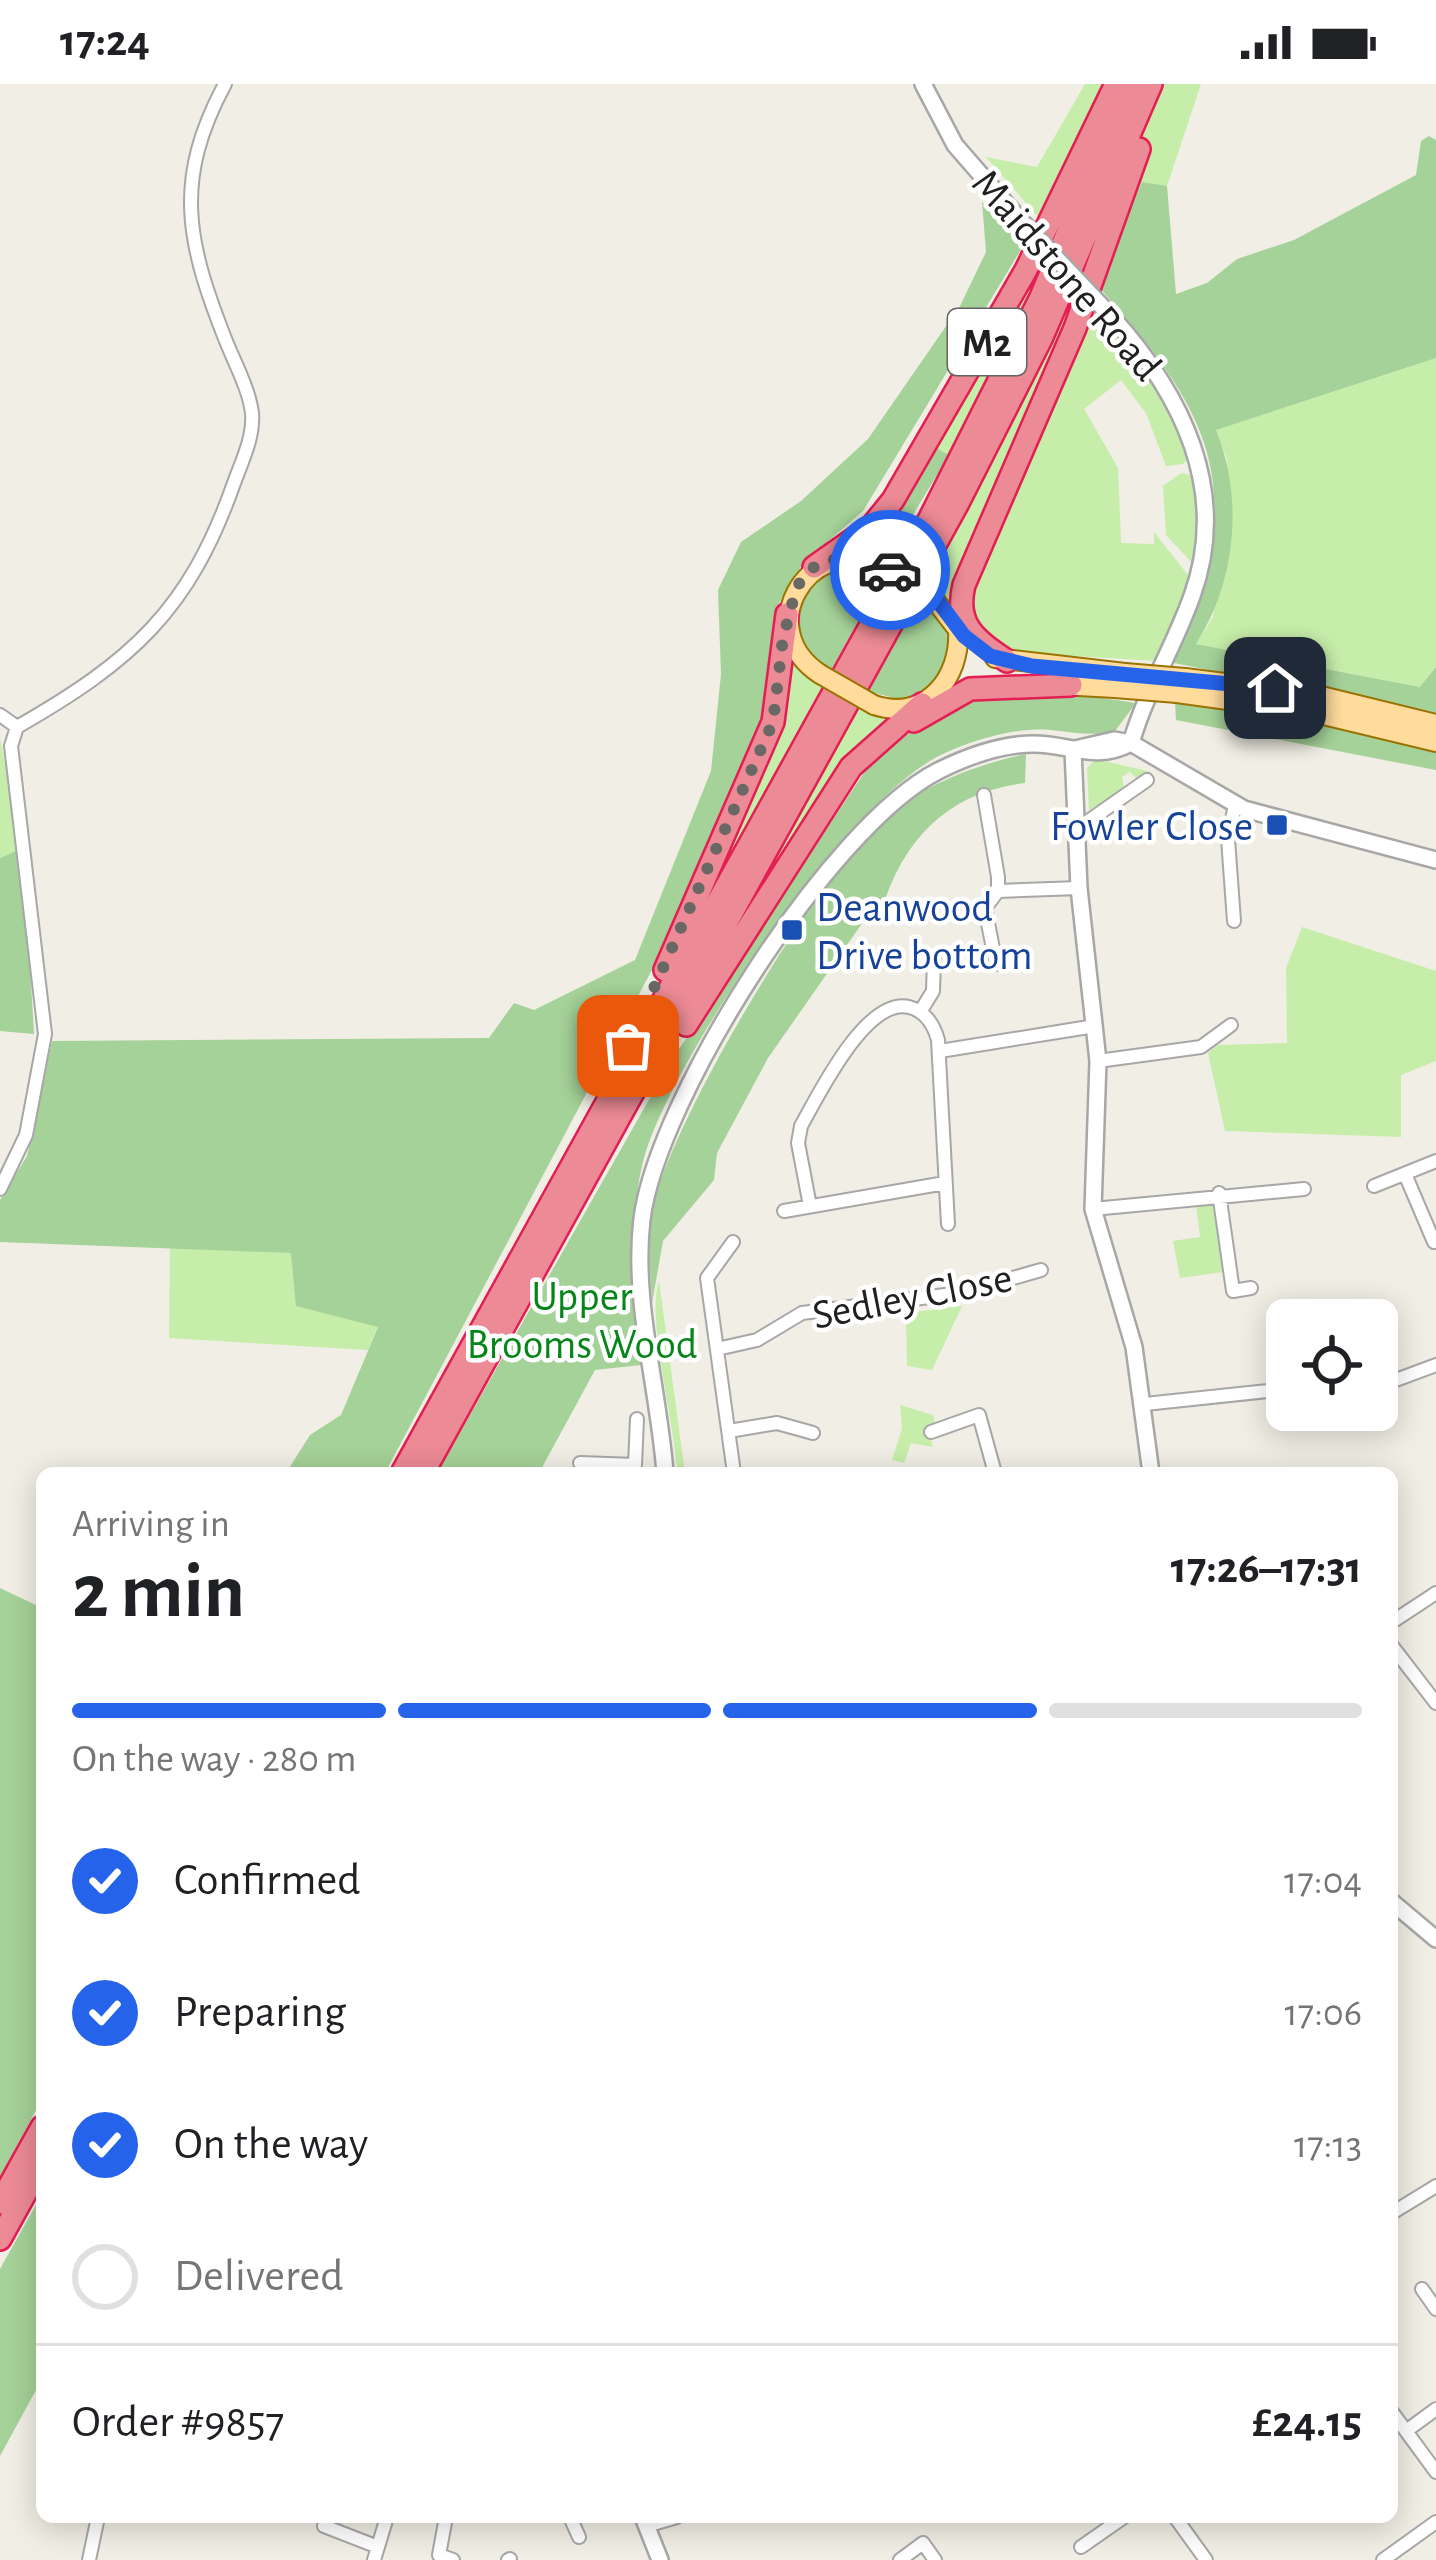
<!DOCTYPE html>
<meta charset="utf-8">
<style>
:root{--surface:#fff;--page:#f2f2f2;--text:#202124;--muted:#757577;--line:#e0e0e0;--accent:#2563eb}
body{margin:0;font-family:"Alegreya Sans",sans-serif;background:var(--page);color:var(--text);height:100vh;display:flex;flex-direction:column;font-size:45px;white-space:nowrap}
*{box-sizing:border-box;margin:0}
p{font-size:39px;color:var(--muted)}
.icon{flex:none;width:66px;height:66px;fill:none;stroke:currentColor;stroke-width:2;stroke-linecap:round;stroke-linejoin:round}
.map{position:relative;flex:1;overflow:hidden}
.details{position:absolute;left:36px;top:1383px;width:1362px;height:1056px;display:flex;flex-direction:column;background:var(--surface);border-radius:18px;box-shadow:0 6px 30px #0003}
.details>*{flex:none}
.controls{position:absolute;left:1266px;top:1215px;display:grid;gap:24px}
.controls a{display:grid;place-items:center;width:132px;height:132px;border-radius:18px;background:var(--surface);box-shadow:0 6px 30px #0003;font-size:60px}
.pin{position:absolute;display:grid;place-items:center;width:102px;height:102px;color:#fff;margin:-51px;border-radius:24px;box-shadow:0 6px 18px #0006}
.courier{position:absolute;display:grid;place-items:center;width:120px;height:120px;margin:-60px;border:9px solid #2563eb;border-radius:50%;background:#fff;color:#222;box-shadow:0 3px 15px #0007}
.head em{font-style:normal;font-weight:600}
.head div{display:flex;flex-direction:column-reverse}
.head{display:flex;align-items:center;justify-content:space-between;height:204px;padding:0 36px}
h1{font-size:78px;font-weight:600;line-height:90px}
.bar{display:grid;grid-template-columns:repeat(4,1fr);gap:18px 12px;align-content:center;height:144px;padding:0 36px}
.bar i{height:15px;border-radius:9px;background:var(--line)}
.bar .on{background:var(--accent)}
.bar p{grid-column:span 4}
.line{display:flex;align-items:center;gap:30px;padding:0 36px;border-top:3px solid var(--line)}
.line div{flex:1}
ol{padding:0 36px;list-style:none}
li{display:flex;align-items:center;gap:36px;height:132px}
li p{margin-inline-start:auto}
li .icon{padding:12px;border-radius:50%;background:var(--accent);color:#fff;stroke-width:4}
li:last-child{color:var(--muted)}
li i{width:66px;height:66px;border:6px solid var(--line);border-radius:50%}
.status{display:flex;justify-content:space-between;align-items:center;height:84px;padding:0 60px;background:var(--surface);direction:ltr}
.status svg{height:33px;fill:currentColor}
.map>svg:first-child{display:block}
.grass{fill:#c6eda9}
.forest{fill:#a5d298}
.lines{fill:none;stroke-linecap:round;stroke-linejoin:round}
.minor-casing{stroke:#a7a7a7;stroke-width:16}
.tertiary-casing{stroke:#a7a7a7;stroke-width:20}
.primary-casing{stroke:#9b7300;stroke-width:22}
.motorway-casing{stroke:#e41d53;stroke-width:26}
.minor{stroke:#fff;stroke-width:12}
.tertiary{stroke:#fff;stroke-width:15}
.primary{stroke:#ffdb9c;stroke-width:18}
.motorway{stroke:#ec8a95;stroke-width:21}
.tertiary-bridge-casing{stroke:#a7a7a7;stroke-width:20;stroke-linecap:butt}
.primary-bridge-casing{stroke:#9b7300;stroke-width:22;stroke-linecap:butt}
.tertiary-bridge{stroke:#fff;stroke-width:15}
.primary-bridge{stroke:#ffdb9c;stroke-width:18}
.done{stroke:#696865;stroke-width:12;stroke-dasharray:0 21.6}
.route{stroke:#2563eb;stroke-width:15}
.transit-dot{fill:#1a4fb4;stroke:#fff;stroke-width:4.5}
.labels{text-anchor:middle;stroke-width:9;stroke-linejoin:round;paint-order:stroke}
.shield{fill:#fff;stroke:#636363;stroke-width:3}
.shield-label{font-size:39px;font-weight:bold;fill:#202020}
.street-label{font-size:42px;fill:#202020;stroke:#fff}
.transit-label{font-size:42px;fill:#164399;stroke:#fff;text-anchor:end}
.park-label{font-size:42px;fill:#068519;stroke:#fff}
</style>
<div class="status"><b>17:24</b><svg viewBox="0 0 49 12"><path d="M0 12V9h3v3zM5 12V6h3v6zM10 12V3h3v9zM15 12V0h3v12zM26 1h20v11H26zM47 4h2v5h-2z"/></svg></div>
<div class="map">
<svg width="1436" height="2476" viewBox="0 0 1436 2476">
<rect width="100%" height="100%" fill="#f1eee5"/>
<!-- grass -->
<path class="grass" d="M1085,0H1201L1167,102L1155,103L1097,201L951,520L928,499L1085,188L1056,154L949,371L936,364L1053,150L986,73L1037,83Z
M1093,223L1163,304L1189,373L1183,380L1166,382L1146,329L1121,296L1084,325L1118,384L1121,459L1154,460V448L1191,495L1157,577L1009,568L977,552L966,510L1051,330Z
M1436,274V583L1421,603L1196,560L1213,533L1227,375L1215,346Z
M1181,389L1194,392L1200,441L1195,482L1166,451L1163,402Z
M787,571L823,601L682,859Z
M859,621L900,635L730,855Z
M0,655L23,764L0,774Z
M1096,675L1151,688L1137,695L1130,688L1122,693L1124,705L1089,726L1087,684Z
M1302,843L1436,887V977L1401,991V1053L1225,1047L1208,969L1218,961L1287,959L1286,884Z
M1212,1118L1224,1188L1180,1194L1173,1157L1200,1153L1196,1119Z
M170,1160L291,1169L378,1242L368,1266L169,1254Z
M659,1197L685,1389H677C675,1340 646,1235 659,1197Z
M962,1222L932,1286L907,1282L906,1229Z
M900,1321L933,1331L935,1339L927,1342L933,1363L911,1359L904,1379L892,1376L902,1344Z"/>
<!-- forest -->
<path class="forest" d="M1429,52L1436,56V274L1216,346C1244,415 1236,497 1196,560L1420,603L1436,583V632L1169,578C1252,410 1217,334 1097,201L1142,98L1167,102L1176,210L1207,199L1237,175L1294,156L1416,91L1421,57Z
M982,118L1025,159L863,427L804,478L779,519L772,614L654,882L385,1389H286L310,1351L341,1331L378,1243L296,1222L291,1169L0,1158V1116L27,1072L52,957L489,954L514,919L534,926L635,876L711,687L721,590L718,506L741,458L801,417L868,355L960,222L986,168Z
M936,364L949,371L890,469L856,465L896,429Z
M841,483H861L882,493L830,588C780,551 785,509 841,483Z
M918,513C959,540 953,562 938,602L908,617L865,607Z
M1077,610L1136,619L1115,647C1093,653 1073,648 1051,646C1016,643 977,655 945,669C848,712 679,966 646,1067C632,1111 635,1159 636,1204L629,1210L637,1226L641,1281L595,1286L539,1389H437L671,977L872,677L954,616Z
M1175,617L1322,639L1436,667V686L1176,636Z
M1026,670L1025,699C949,708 903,754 881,828L863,838L768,974L717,1069L714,1096L663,1157L652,1219C651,1190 646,1156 652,1127C668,1042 818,790 885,734C925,700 975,681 1026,670Z
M23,764L34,950L0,947V774Z
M0,1504L42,1524V2015L0,2093Z
M42,2110V2295L0,2372V2185Z"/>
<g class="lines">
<defs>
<path id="minor" d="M0,631L17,643
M17,643C132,577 189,527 234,399C242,377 254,353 252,329C249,304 233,276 224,252C186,155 174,95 225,0
M984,711L998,793V807L985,824L996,880
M1077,745L1147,696
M998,807L1079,804
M1234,837L1228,755L1235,721
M920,928L933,907L934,875
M940,967L1095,942
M1098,977L1201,963L1231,941
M1405,1090L1434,1158
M1374,1102L1436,1077
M0,1105L26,1051L45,950L11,662L17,643
M1219,1109L1233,1207L1251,1204
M810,1122L798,1059L801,1042C819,1010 866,913 909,923C925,927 934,941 938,956L948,1140
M1093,1125L1304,1105
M784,1127L945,1099
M733,1158L707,1194L734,1389
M717,1265L757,1256L802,1229L961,1209L1041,1186
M1377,1303L1436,1281
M1145,1320L1287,1305
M729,1347L777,1339L813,1349
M931,1348L979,1331L995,1389
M580,1379L635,1381L637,1335
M1392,1538L1436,1509
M1392,1562L1436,1619
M1392,2129L1436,2102
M1422,2205L1436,2225
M1392,2328L1436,2388
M1406,2347L1436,2325
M446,2433L439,2471L453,2476
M570,2433L579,2453
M1175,2433L1206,2476
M324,2442L378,2463
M646,2442L677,2433
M1081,2463L1124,2433
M89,2476L98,2433
M374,2476L387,2433
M508,2476L510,2475
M900,2476L923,2459L935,2476
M1383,2476L1436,2438"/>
<path id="tertiary" d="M923,0L955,61L1022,138
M1111,232C1182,310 1230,407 1192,512C1174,563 1146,607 1131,659
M1075,665L1114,656L1131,659L1244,725L1436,776
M1073,666L1079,804L1098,977L1093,1125L1134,1263L1151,1389
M665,1389C659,1306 632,1218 642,1135C657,1015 829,743 938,687C966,673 1002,660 1034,660C1070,660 1096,678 1131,659
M1392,1818L1436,1855
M643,2433L660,2476"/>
<path id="primary" d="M995,574L1125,589
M820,590C753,546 805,453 877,479
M1185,594L1313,610L1436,640
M1060,601L1115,604
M1177,609L1307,627L1436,658
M874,621C926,638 961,594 958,546L931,511"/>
<path id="motorway" d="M814,483L872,442L893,416L1026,186L1116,0
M1007,577C976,556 954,541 964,501L1075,244L1139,65
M914,637L970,605L1071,601
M665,886L773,638L787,530
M686,941L851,683L922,620
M402,1389L930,434L1041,213L1129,0
M423,1389L958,419L1041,255L1151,0
M0,2119L42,2043
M0,2155L42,2079"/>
</defs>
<!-- minor casing -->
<use href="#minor" class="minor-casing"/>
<!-- tertiary casing -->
<use href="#tertiary" class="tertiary-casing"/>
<!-- primary casing -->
<use href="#primary" class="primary-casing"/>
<!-- motorway casing -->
<use href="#motorway" class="motorway-casing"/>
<!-- minor -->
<use href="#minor" class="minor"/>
<!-- tertiary -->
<use href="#tertiary" class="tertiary"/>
<!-- primary -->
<use href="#primary" class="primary"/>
<!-- motorway -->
<use href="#motorway" class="motorway"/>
<defs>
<path id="tertiary-bridge" d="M1022,138L1111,232"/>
<path id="primary-bridge" d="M877,479L931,511
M1125,589L1185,594
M820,590L874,621
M1115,604L1177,609"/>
</defs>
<!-- tertiary-bridge casing -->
<use href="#tertiary-bridge" class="tertiary-bridge-casing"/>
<!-- primary-bridge casing -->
<use href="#primary-bridge" class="primary-bridge-casing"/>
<!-- tertiary-bridge -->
<use href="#tertiary-bridge" class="tertiary-bridge"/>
<!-- primary-bridge -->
<use href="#primary-bridge" class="primary-bridge"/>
</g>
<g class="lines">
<!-- done -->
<path class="done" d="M628,962L773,638L783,554L797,502L814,483L839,474H862L890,486"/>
<!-- route -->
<path class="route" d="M890,486L938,517L964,552L990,572L1032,582L1275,604"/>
</g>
<!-- markers -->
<g class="transit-dot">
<rect x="1265" y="729" width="24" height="24" rx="6"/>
<rect x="780" y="834" width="24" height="24" rx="6"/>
</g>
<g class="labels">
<!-- shield labels -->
<rect class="shield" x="948" y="225" width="78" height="66" rx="9"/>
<g class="shield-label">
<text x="987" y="272">M2</text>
</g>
<!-- street labels -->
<g class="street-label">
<text transform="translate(1068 190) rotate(49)" y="15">Maidstone Road</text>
<text transform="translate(912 1211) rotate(-11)" y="15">Sedley Close</text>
</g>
<!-- transit labels -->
<g class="transit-label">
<text x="1253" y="756">Fowler Close</text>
<text x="816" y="837" text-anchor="start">Deanwood<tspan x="816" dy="48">Drive bottom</tspan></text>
</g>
<!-- park labels -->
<g class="park-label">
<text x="582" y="1226">Upper<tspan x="582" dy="48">Brooms Wood</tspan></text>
</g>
</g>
</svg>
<div class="controls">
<a><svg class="icon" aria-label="locate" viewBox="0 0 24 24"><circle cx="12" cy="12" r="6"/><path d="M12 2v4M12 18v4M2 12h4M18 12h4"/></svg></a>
</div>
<div class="pin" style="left:628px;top:962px;background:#ea580c"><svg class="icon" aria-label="bag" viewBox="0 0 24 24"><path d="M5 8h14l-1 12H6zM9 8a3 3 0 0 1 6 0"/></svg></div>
<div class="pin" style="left:1275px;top:604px;background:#1f2937"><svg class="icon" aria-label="home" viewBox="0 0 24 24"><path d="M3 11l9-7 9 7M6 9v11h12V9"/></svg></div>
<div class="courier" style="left:890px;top:486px"><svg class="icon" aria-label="car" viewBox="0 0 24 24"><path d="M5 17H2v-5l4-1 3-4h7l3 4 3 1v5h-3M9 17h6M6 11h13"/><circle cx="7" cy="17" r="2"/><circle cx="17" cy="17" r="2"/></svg></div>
<section class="details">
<div class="head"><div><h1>2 min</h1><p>Arriving in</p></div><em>17:26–17:31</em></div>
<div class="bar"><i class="on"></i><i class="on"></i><i class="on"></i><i></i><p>On the way · 280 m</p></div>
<ol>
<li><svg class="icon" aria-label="check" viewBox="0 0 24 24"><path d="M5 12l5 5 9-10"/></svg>Confirmed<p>17:04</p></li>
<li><svg class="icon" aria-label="check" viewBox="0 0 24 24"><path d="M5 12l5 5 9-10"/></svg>Preparing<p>17:06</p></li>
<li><svg class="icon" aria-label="check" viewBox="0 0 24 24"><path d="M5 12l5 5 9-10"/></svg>On the way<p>17:13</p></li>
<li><i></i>Delivered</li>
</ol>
<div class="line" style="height:156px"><div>Order #9857</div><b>£24.15</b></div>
</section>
</div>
